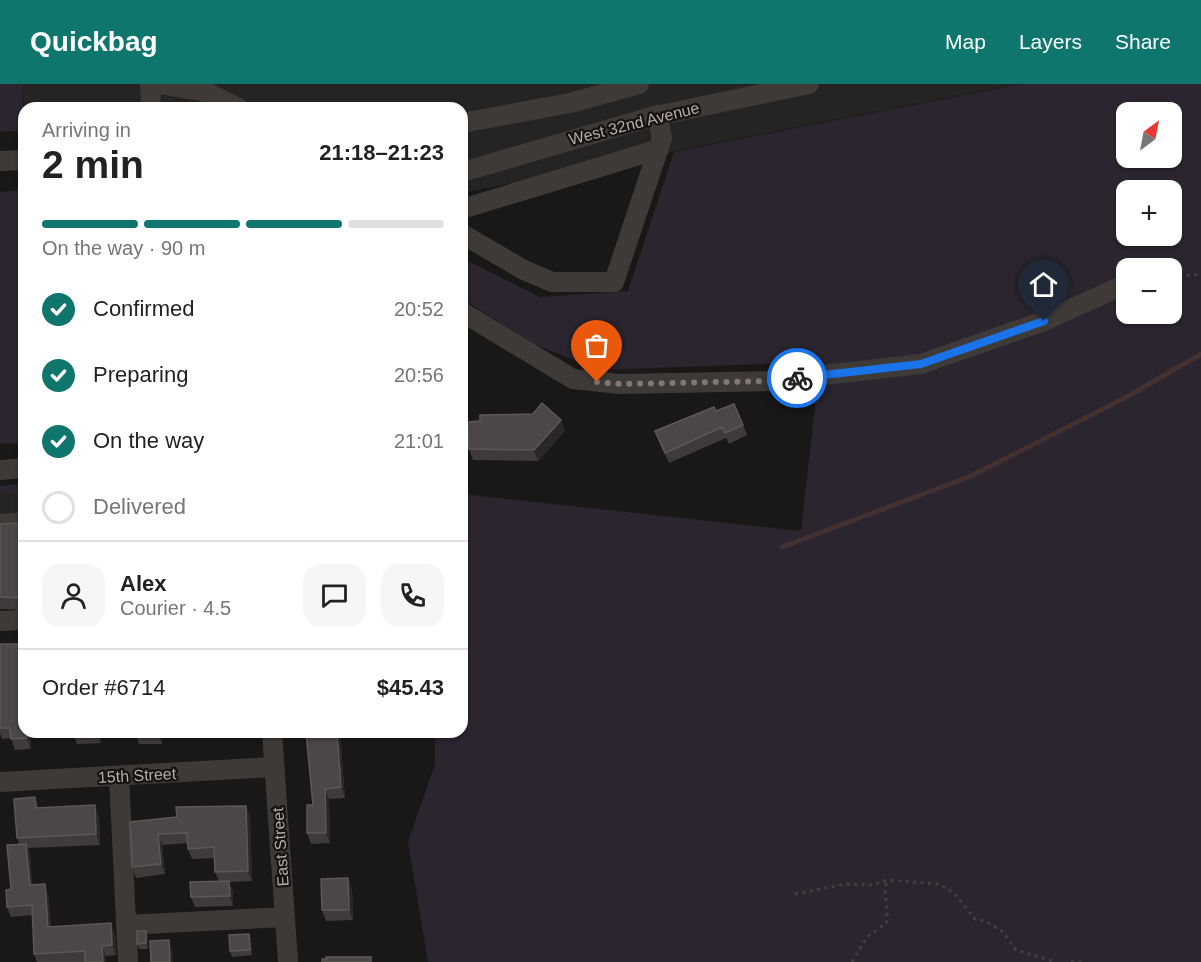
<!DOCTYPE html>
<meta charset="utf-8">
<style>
:root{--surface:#fff;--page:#f6f6f6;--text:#222;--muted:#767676;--line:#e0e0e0;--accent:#0f766e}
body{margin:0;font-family:Arial,sans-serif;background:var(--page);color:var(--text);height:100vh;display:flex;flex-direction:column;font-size:22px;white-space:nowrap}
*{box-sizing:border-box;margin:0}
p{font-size:20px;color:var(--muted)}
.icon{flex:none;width:33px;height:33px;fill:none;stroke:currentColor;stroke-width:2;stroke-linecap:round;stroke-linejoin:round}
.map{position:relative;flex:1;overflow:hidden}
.side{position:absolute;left:18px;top:18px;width:450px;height:636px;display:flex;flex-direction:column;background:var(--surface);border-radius:18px;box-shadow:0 2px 4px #0004}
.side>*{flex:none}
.needle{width:39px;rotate:32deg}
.fabs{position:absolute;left:1116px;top:18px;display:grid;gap:12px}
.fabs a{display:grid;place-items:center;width:66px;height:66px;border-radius:12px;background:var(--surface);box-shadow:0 2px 4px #0004;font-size:30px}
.pin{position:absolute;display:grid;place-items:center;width:51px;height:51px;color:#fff;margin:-62px -26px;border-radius:50% 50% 50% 0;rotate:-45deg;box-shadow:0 0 6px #0007}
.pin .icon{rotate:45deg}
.courier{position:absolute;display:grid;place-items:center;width:60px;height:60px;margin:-30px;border:4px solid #1a73e8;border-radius:50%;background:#fff;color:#222;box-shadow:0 2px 8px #0007}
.head em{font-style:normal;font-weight:800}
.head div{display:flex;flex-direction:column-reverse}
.head{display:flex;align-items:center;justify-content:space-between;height:102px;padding:0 24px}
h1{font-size:39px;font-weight:800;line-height:45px}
.bar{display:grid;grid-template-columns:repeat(4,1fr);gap:9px 6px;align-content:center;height:72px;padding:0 24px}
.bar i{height:8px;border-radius:4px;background:var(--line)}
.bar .current{background:var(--accent)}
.bar p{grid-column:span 4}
.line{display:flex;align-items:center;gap:15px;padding:0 24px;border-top:2px solid var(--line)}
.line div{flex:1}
.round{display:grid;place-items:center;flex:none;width:63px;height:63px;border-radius:18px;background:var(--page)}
ol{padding:0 24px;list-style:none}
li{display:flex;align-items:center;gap:18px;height:66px}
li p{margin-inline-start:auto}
li .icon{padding:6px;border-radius:50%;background:var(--accent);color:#fff;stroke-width:4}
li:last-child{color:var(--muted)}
li i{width:33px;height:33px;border:3px solid var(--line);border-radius:50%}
header{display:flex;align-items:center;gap:36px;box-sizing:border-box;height:84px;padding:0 30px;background:var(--accent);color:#fff}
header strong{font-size:28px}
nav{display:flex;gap:33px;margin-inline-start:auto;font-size:21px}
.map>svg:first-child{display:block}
.built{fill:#262423}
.green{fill:#2a252e;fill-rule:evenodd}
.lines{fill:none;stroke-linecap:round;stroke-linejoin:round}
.stream{stroke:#433031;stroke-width:5}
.path{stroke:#453f3e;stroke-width:3;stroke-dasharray:3 4.5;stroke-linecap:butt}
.minor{stroke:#3e3a38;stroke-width:20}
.wall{fill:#3e3b3a}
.shaded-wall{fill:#2a2827}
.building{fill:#4b4746;stroke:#5d5756;stroke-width:1.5}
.done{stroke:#817876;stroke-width:6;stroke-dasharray:0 10.8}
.route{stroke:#1a73e8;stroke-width:8}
.labels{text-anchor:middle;stroke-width:4.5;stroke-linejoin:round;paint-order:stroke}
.street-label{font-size:16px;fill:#b9aba9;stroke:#141312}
</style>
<header>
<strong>Quickbag</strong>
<nav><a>Map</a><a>Layers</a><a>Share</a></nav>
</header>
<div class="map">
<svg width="1201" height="878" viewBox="0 0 1201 878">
<rect width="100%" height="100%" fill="#191817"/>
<!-- built -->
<path class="built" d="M23,0H1016L462,109V24H24Z
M24,400V490L0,491V402Z"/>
<!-- green -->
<path class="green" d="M0,0H23L24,46L0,48Z
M1019,0H1201V878H428L408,758L435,680V648H462V410L801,447L820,278L599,286L534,260L462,215V174L540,213L628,207L674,68ZM1126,28H1172V74H1126ZM1126,106H1172V152H1126ZM1126,184H1172V230H1126Z
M24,106V359L0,360V108Z
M24,400V409L0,410V402Z"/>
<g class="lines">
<!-- stream -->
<path class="stream" d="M782,463L971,392L1123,315L1201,270"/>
<!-- path -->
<path class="path" d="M1172,193L1201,190
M795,810L846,800L872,801L887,796L940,800L954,809L975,835L987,838L1003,848L1016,866L1056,878
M852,878L867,853L886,839C890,824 882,811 887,797
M1071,878H1084"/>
<!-- minor -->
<path class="minor" d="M150,0L151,24
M160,0L206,8L238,24
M462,39L570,19L639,0
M0,77L24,76
M462,88L651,33L809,0
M462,125L659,65
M462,150L524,186L552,198H614L662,54L657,31
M462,228L573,295L620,300L771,297L921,280L1044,237L1126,200
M0,386L24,384
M0,440L24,438
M0,537L24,536
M272,648L288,878
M119,692L128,878
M0,698L274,683
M126,841L285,833"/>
</g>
<!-- wall -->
<path class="wall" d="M716,327L743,341L747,351L729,360L726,354L669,379L655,347Z
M561,336L565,347L538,377L473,376L469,365Z
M24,439V526L0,525V440Z
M0,560H18L22,570L24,648H38V650H30L31,665L15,666L11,654L2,655L0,649Z
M67,648H101V659L77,660L74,652H69Z
M161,648L162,660H139L136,650Z
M306,648H339L340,651L345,714L329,715L330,759L311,760L307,749L313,721Z
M246,722L250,733L252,797L229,798L233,807V822L195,823L191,813L219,797L215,788V774L192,775L188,765V759L162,761L165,790L136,794L132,783L130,738L177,733Z
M39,724L99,732L100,761L28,764L30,770L32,801L48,810L51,843L115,849L116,871L106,872L85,878H37L34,870L33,831L11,833L7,823L19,760L17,754Z
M352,804L353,836L326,837L322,826Z
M249,850L251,855L252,871L232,873L230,867Z
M148,852V865H139L137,860Z"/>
<!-- shaded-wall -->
<path class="shaded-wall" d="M561,336L565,347L538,377L534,366Z
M18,560L22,570L24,599L20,588Z
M27,648H30V650L31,665L27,654Z
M97,648H101V659Z
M158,648H161L162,660L158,649Z
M337,648H339L340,651L345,714L341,703Z
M325,705L329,715L330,759L326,749Z
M35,713L39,724H36Z
M95,721L99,732L100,761L96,750Z
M246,722L250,733L252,797L248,787Z
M158,750L162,761L165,790L161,780Z
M26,760L30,770L33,811L30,801Z
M348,794L352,804L353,836L349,826Z
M229,797L233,807V822L230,812Z
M45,800L48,810L51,853L48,843Z
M111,839L115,849L116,871L112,861Z
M146,847L148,852V865L146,859Z
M249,850L251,855L252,871L250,866Z
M169,856L172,866L173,878H170Z
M102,862L106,872V878H103Z"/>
<!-- building -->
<path class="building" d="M542,319L561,336L534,366L469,365L468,338L480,337V331L533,330Z
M734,320L743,341L725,349L722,343L665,369L655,347L714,323L716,327Z
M24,439V514L0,513V440Z
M0,560H18L20,588H24V648H27V654L11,655L10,644H0Z
M73,648H97L73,649Z
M135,648H158V649L136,650Z
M306,648H337L341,703L325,705L326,749H307V721H313Z
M35,713L36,724L95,721L96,750L17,754L14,715Z
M246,722L248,787L215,788L214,763L188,765L187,749L158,750L161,780L132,783L130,738L177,733L176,723Z
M26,760L30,801L45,800L48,843L111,839L112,861L102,862L103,878H85V867L34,870L32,821L7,823L6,806L11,805L7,761Z
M348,794L349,826H322L321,795Z
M229,797L230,812L191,813L190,798Z
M137,847H146V859L137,860Z
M249,850L250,866L230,867L229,851Z
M169,856L170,878H151L150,857Z
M326,873H371V878H322V875H327Z"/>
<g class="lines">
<!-- done -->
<path class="done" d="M597,298L620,300L771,297L797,294"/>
<!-- route -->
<path class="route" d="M797,294L921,280L1044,237"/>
</g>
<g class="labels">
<!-- street labels -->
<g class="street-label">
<text transform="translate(634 39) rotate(-14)" y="6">West 32nd Avenue</text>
<text transform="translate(137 691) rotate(-3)" y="6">15th Street</text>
<text transform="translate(280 763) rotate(-94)" y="6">East Street</text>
</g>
</g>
</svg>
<div class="fabs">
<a><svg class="needle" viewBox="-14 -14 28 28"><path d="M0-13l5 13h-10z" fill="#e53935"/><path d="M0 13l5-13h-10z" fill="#767676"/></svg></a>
<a>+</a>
<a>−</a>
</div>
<div class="pin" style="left:597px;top:298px;background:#ea580c"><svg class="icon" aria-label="bag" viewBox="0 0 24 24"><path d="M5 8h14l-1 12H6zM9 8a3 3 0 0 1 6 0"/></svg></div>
<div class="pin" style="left:1044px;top:237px;background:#1f2937"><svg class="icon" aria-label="home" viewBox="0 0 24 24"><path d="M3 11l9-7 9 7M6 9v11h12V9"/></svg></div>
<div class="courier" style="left:797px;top:294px"><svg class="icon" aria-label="bike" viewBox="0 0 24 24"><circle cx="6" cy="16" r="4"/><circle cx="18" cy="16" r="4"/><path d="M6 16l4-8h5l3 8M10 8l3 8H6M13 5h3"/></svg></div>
<section class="side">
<div class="head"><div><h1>2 min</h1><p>Arriving in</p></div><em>21:18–21:23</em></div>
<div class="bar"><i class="current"></i><i class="current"></i><i class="current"></i><i></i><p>On the way · 90 m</p></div>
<ol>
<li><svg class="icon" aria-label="check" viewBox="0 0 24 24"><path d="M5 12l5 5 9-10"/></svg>Confirmed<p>20:52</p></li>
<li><svg class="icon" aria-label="check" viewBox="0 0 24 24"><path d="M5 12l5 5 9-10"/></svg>Preparing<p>20:56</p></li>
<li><svg class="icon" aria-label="check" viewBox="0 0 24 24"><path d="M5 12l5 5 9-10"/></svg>On the way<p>21:01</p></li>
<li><i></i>Delivered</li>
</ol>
<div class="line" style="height:108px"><a class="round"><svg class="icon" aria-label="person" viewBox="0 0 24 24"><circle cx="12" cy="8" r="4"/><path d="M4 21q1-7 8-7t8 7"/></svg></a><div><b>Alex</b><p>Courier · 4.5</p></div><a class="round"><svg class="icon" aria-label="chat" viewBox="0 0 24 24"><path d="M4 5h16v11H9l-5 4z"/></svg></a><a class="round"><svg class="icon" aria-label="phone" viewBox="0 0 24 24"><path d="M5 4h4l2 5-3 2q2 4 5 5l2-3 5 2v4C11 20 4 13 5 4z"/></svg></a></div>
<div class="line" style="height:78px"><div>Order #6714</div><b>$45.43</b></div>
</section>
</div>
